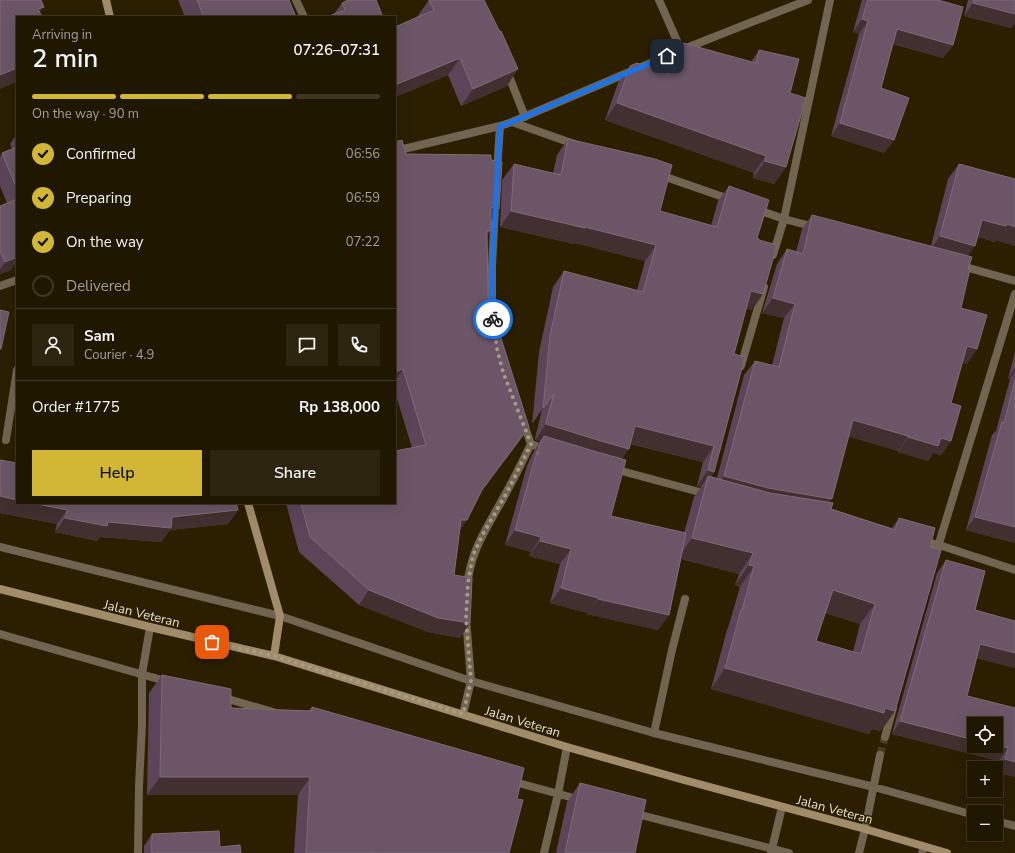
<!DOCTYPE html>
<meta charset="utf-8">
<style>
:root{--surface:#201700;--page:#2d240f;--text:#f1f3f6;--muted:#a29f99;--line:#3d3622;--accent:#d2b736}
body{margin:0;font-family:"Nunito Sans",sans-serif;background:var(--page);color:var(--text);height:100vh;display:flex;flex-direction:column;font-size:15px;white-space:nowrap}
*{box-sizing:border-box;margin:0}
p{font-size:13px;color:var(--muted)}
.icon{flex:none;width:22px;height:22px;fill:none;stroke:currentColor;stroke-width:2;stroke-linecap:round;stroke-linejoin:round}
.map{position:relative;flex:1;overflow:hidden}
.drawer{position:absolute;left:16px;top:16px;width:380px;height:488px;display:flex;flex-direction:column;background:var(--surface);border-radius:0px;box-shadow:0 4px 16px #0002,0 0 0 1px var(--line)}
.drawer>*{flex:none}
.buttons{position:absolute;left:967px;top:717px;display:grid;gap:8px}
.buttons a{display:grid;place-items:center;width:36px;height:36px;border-radius:0px;background:var(--surface);box-shadow:0 4px 16px #0002,0 0 0 1px var(--line);font-size:20px}
.pin{position:absolute;display:grid;place-items:center;width:34px;height:34px;color:#fff;margin:-17px;border-radius:8px;box-shadow:0 2px 6px #0006}
.courier{position:absolute;display:grid;place-items:center;width:40px;height:40px;margin:-20px;border:3px solid #1a73e8;border-radius:50%;background:#fff;color:#222;box-shadow:0 1px 5px #0007}
.head em{font-style:normal;font-weight:600}
.head div{display:flex;flex-direction:column-reverse}
.head{display:flex;align-items:center;justify-content:space-between;height:68px;padding:0 16px}
h1{font-size:26px;font-weight:600;line-height:30px}
.bar{display:grid;grid-template-columns:repeat(4,1fr);gap:6px 4px;align-content:center;height:48px;padding:0 16px}
.bar i{height:5px;border-radius:3px;background:var(--line)}
.bar .on{background:var(--accent)}
.bar p{grid-column:span 4}
.line{display:flex;align-items:center;gap:10px;padding:0 16px;border-top:1px solid var(--line)}
.line div{flex:1}
.round{display:grid;place-items:center;flex:none;width:42px;height:42px;border-radius:0px;background:var(--page)}
ol{padding:0 16px;list-style:none}
li{display:flex;align-items:center;gap:12px;height:44px}
li p{margin-inline-start:auto}
li .icon{padding:4px;border-radius:50%;background:var(--accent);color:#111;stroke-width:4}
li:last-child{color:var(--muted)}
li i{width:22px;height:22px;border:2px solid var(--line);border-radius:50%}
.action{display:flex;gap:8px;margin-top:auto;padding:8px 16px}
.action a{flex:1;height:46px;border-radius:0px;background:var(--accent);color:#111;font-size:16px;font-weight:600;line-height:46px;text-align:center}
.action a+a{background:var(--page);color:var(--text)}
.map>svg:first-child{display:block}
.lines{fill:none;stroke-linecap:round;stroke-linejoin:round}
.street-tunnel{stroke:#473c1f;stroke-width:8;stroke-dasharray:8 4;stroke-linecap:butt}
.lane{stroke:#716551;stroke-width:8}
.street{stroke:#716551;stroke-width:8}
.secondary{stroke:#a08b6b;stroke-width:8}
.wall{fill:#5c4559;fill-rule:evenodd}
.shaded-wall{fill:#422f30}
.building{fill:#6b5566;stroke:#7e6b76;fill-rule:evenodd}
.done{stroke:#a69c87;stroke-width:4;stroke-dasharray:0 7.2}
.route{stroke:#1a73e8;stroke-width:5}
.labels{text-anchor:middle;stroke-width:3;stroke-linejoin:round;paint-order:stroke}
.street-label{font-size:13px;fill:#e8e0cf;stroke:#2b1f00}
</style>
<div class="map">
<svg width="1015" height="853" viewBox="0 0 1015 853">
<rect width="100%" height="100%" fill="#2b1f00"/>
<g class="lines">
<!-- street-tunnel -->
<path class="street-tunnel" d="M880,755L885,737"/>
<!-- lane -->
<path class="lane" d="M654,733L672,650L685,599
M771,853L782,807
M922,853L924,847"/>
<!-- street -->
<path class="street" d="M296,0L304,17
M659,0L681,50
M507,71L525,117
M512,122L577,145
M395,151L500,126L512,122L681,50L808,0
M497,171L500,126
M660,175L732,200
M756,209L784,219L815,227
M773,255L784,219L830,0
M958,265L1015,281
M0,286L17,280
M493,319L492,311V267L495,207
M741,366L764,287
M523,422L531,444L547,450
M6,440L17,370
M614,469L707,494
M921,541L939,545L1015,570
M0,547L280,616L471,681L654,733L874,787L974,815
M937,550L1015,294
M467,588C470,549 489,525 506,493C515,477 523,460 531,444
M0,634L169,682
M221,697L273,712
M463,714L471,681L466,618
M885,737L893,708
M511,781L581,800
M633,813L789,853
M996,821L1015,826
M138,853L139,786L142,725V674L150,627
M544,853L558,794L567,747
M859,853L865,829L880,755"/>
<!-- secondary -->
<path class="secondary" d="M106,0L110,17
M248,503L280,616L274,656
M0,589L150,627L274,656L567,747L684,780L865,829L947,853"/>
</g>
<!-- wall -->
<path class="wall" d="M178,0H289L296,17H185Z
M429,0L507,86L461,106L448,75L395,97V27L417,17Z
M862,0H938L953,45L943,58L893,44L881,88L894,140L884,153L831,136L859,34L853,32Z
M968,0H1015V23L1011,28L964,16Z
M342,3L383,17L334,14Z
M676,46L751,62L759,50L790,93L786,167L774,184L753,178L754,173L605,120L618,83L630,66L662,71L664,63Z
M17,134V261L11,270L0,274V206L7,203L0,186V157L2,153L12,149L10,144Z
M568,139L660,211L711,226L718,201L729,186L757,238L752,310L746,308L734,354L714,472L711,477L717,478L744,375L755,361L772,365L784,318L762,313L777,264L787,249L796,252L802,229L812,215L931,246L948,179L959,164L1015,179V246L996,240L995,242L978,237L968,256V269L961,308L977,349L967,364L962,362L951,403V441L941,455L933,453L928,461L898,452V451L848,436L829,503L831,509L892,528L899,518L881,731L872,729L869,734L711,689L727,630L728,628L740,587L735,585L739,574L681,559L669,615L658,630L587,614L588,613L550,603L560,564L529,556L531,552L505,545L527,466L528,464L529,461L534,451L540,441L535,440V438L542,410L532,424L539,352L553,287L564,271L637,290L645,261L575,243L574,244L500,227L502,180L514,164L553,173L557,155ZM630,444L703,462L697,486L701,487L694,497L684,533L611,516L622,459ZM825,613L860,624L853,652L816,641Z
M395,142L406,154L491,221L487,237L488,297L529,427L480,493L460,530L454,575L460,638L428,632L359,605L299,552L286,503H395L412,448L395,392Z
M1015,352V543L966,530L992,435L996,431L1010,379H1008Z
M0,460L238,510L228,524L170,530L161,542L100,537L97,541L55,532L57,524L0,513Z
M946,560L975,610L1015,668L977,658L967,696L1014,708L1015,706V777L996,772L999,761L892,734L937,573Z
M162,675L231,708L308,711L312,707L517,799L509,853H294L298,795H147L149,693Z
M580,783L635,853H556L567,802Z
M152,834L220,847L241,853H144V846Z"/>
<!-- shaded-wall -->
<path class="shaded-wall" d="M973,3L1015,14V23L1011,28L964,16Z
M44,7L37,17L38,9Z
M862,19L868,21L859,34L853,32Z
M897,29L953,45L943,58L888,42Z
M460,58L448,75L395,97V85Z
M17,68V82L0,89V75Z
M518,69L507,86L461,106L473,89Z
M617,103L766,156L754,173L605,120Z
M840,123L894,140L884,153L831,136Z
M765,161L786,167L774,184L753,178Z
M491,207L499,209L489,224Z
M511,211L585,227L656,245L645,261L575,243L574,244L500,227Z
M982,220L1007,224L1015,227V246L996,240L995,242L971,235Z
M487,231H491L480,246Z
M940,236L975,246L964,261L929,252Z
M17,257V261L11,270L0,274V269L5,262Z
M751,291L763,294L752,310L739,306Z
M773,298L795,304L784,318L762,313Z
M967,346L977,349L967,364L957,361Z
M1015,368V371L1010,379H1008Z
M403,369L395,381V372Z
M554,394L542,410L532,424L543,408Z
M853,420L908,436L898,451L843,435Z
M546,424L629,449L618,464L544,436L540,441L535,440Z
M635,426L714,446L703,462L624,442Z
M529,427L519,442L471,505L482,490Z
M908,437L941,438L951,441L941,455L933,453L928,461L898,452Z
M708,470L714,472L707,482L708,476L701,487L697,486Z
M724,476L832,499L821,513L714,490Z
M0,496L17,500V503H32L67,510L57,524L0,513Z
M238,510L228,524L170,530L161,542L100,537L97,541L55,532L65,518L172,517Z
M975,517L1015,527V543L966,530Z
M461,520H467L457,535Z
M515,530L541,537L531,552L505,545Z
M692,538L753,553L739,574L678,558Z
M540,541L571,549L560,564L529,556Z
M749,565L754,566L740,587L735,585Z
M561,588L598,598L588,613L550,603Z
M369,590L470,623L460,638L428,632L359,605Z
M833,590L875,604L860,624L818,611Z
M598,599L669,615L658,630L587,614Z
M980,644L1015,653V668L971,656Z
M725,668L885,708L895,711L881,731L872,729L869,734L711,689Z
M900,721L974,740V746H996V745L1008,748L999,761L892,734Z
M1005,759L1015,762V777L996,772Z
M160,777H310L298,795H147Z"/>
<!-- building -->
<path class="building" d="M0,0H41L44,7L38,9L42,17H17V68L0,75Z
M197,0H289L296,17H204Z
M348,0H376L383,17H327L345,10L342,3Z
M429,0H484L500,32L501,31L518,69L473,89L460,58L395,85V27L434,10Z
M868,0H938L963,7L953,45L897,29L881,88L909,98L894,140L840,123L868,21L862,19Z
M974,0H1015V14L973,3Z
M683,43L756,63L759,50L799,59L790,93L806,98L786,167L765,161L766,156L617,103L630,66L637,63L669,74L676,46Z
M568,139L655,159L672,165L660,211L717,227L729,186L769,200L757,238L759,239V240L777,245L763,294L751,291L734,354L745,357L714,472L708,470L714,446L635,426L629,449L601,441L546,424V422L554,394L543,408L550,336L564,271L643,292L656,245L585,227V228L511,211L514,164L561,175Z
M402,140L406,154L491,155V160L502,162L499,209L491,207V231H487L488,297L529,427L482,490L467,520H461L454,575L472,578L470,623L438,618L369,590L310,537L301,503H395V451L426,445L403,369L395,372V142Z
M17,147V189L2,153Z
M959,164L1015,179V227L1007,224L1006,226L982,220L975,246L940,236Z
M17,199V257L5,262L0,251V206Z
M812,215L972,257L968,269H970L961,308L987,315L977,349L967,346L951,403L961,406L951,441L941,438L938,446L908,437V436L853,420L832,499L768,488L724,476L755,361L779,367L795,304L773,298L787,249L803,254Z
M0,310L9,312L1,349H0Z
M1015,380V527L975,517L1002,422L1004,423Z
M544,436L597,452L626,460L611,516L686,533L669,615L598,599V598L561,588L571,549L540,541L541,537L515,530L537,451L538,455L539,446Z
M0,460L17,463V500L0,496Z
M708,476L770,493L833,503L831,509L895,530L899,518L935,528L930,547L941,550L895,711L885,708L884,713L725,668L741,610H742L754,566L749,565L753,553L692,538ZM833,590L875,604L861,654L816,641Z
M32,503H236L238,510L172,517L171,528L108,522L107,526L65,518L67,510Z
M946,560L985,571L975,610L1015,621V653L980,644L967,696L1015,708V762L1005,759L1008,748L996,745V724H974V740L900,721Z
M162,675L231,689V708L312,711V707L524,768L517,799L523,800L509,853H377L370,852V853H306L310,777H160Z
M580,783L646,800L635,853H565Z
M219,831L220,847L240,845L241,853H152L151,844L152,840V834Z"/>
<g class="lines">
<!-- done -->
<path class="done" d="M212,642L274,656L463,714L471,681L466,618L468,583L473,555L484,532L506,494L531,444L503,372L497,349L493,319"/>
<!-- route -->
<path class="route" d="M493,319L492,311V267L500,126L512,122L667,56"/>
</g>
<g class="labels">
<!-- street labels -->
<g class="street-label">
<text transform="translate(142 613) rotate(14)" y="5">Jalan Veteran</text>
<text transform="translate(523 721) rotate(17)" y="5">Jalan Veteran</text>
<text transform="translate(835 809) rotate(15)" y="5">Jalan Veteran</text>
</g>
</g>
</svg>
<div class="buttons">
<a><svg class="icon" aria-label="locate" viewBox="0 0 24 24"><circle cx="12" cy="12" r="6"/><path d="M12 2v4M12 18v4M2 12h4M18 12h4"/></svg></a>
<a>+</a>
<a>−</a>
</div>
<div class="pin" style="left:212px;top:642px;background:#ea580c"><svg class="icon" aria-label="bag" viewBox="0 0 24 24"><path d="M5 8h14l-1 12H6zM9 8a3 3 0 0 1 6 0"/></svg></div>
<div class="pin" style="left:667px;top:56px;background:#1f2937"><svg class="icon" aria-label="home" viewBox="0 0 24 24"><path d="M3 11l9-7 9 7M6 9v11h12V9"/></svg></div>
<div class="courier" style="left:493px;top:319px"><svg class="icon" aria-label="bike" viewBox="0 0 24 24"><circle cx="6" cy="16" r="4"/><circle cx="18" cy="16" r="4"/><path d="M6 16l4-8h5l3 8M10 8l3 8H6M13 5h3"/></svg></div>
<section class="drawer">
<div class="head"><div><h1>2 min</h1><p>Arriving in</p></div><em>07:26–07:31</em></div>
<div class="bar"><i class="on"></i><i class="on"></i><i class="on"></i><i></i><p>On the way · 90 m</p></div>
<ol>
<li><svg class="icon" aria-label="check" viewBox="0 0 24 24"><path d="M5 12l5 5 9-10"/></svg>Confirmed<p>06:56</p></li>
<li><svg class="icon" aria-label="check" viewBox="0 0 24 24"><path d="M5 12l5 5 9-10"/></svg>Preparing<p>06:59</p></li>
<li><svg class="icon" aria-label="check" viewBox="0 0 24 24"><path d="M5 12l5 5 9-10"/></svg>On the way<p>07:22</p></li>
<li><i></i>Delivered</li>
</ol>
<div class="line" style="height:72px"><a class="round"><svg class="icon" aria-label="person" viewBox="0 0 24 24"><circle cx="12" cy="8" r="4"/><path d="M4 21q1-7 8-7t8 7"/></svg></a><div><b>Sam</b><p>Courier · 4.9</p></div><a class="round"><svg class="icon" aria-label="chat" viewBox="0 0 24 24"><path d="M4 5h16v11H9l-5 4z"/></svg></a><a class="round"><svg class="icon" aria-label="phone" viewBox="0 0 24 24"><path d="M5 4h4l2 5-3 2q2 4 5 5l2-3 5 2v4C11 20 4 13 5 4z"/></svg></a></div>
<div class="line" style="height:52px"><div>Order #1775</div><b>Rp 138,000</b></div>
<div class="action"><a>Help</a><a>Share</a></div>
</section>
</div>
